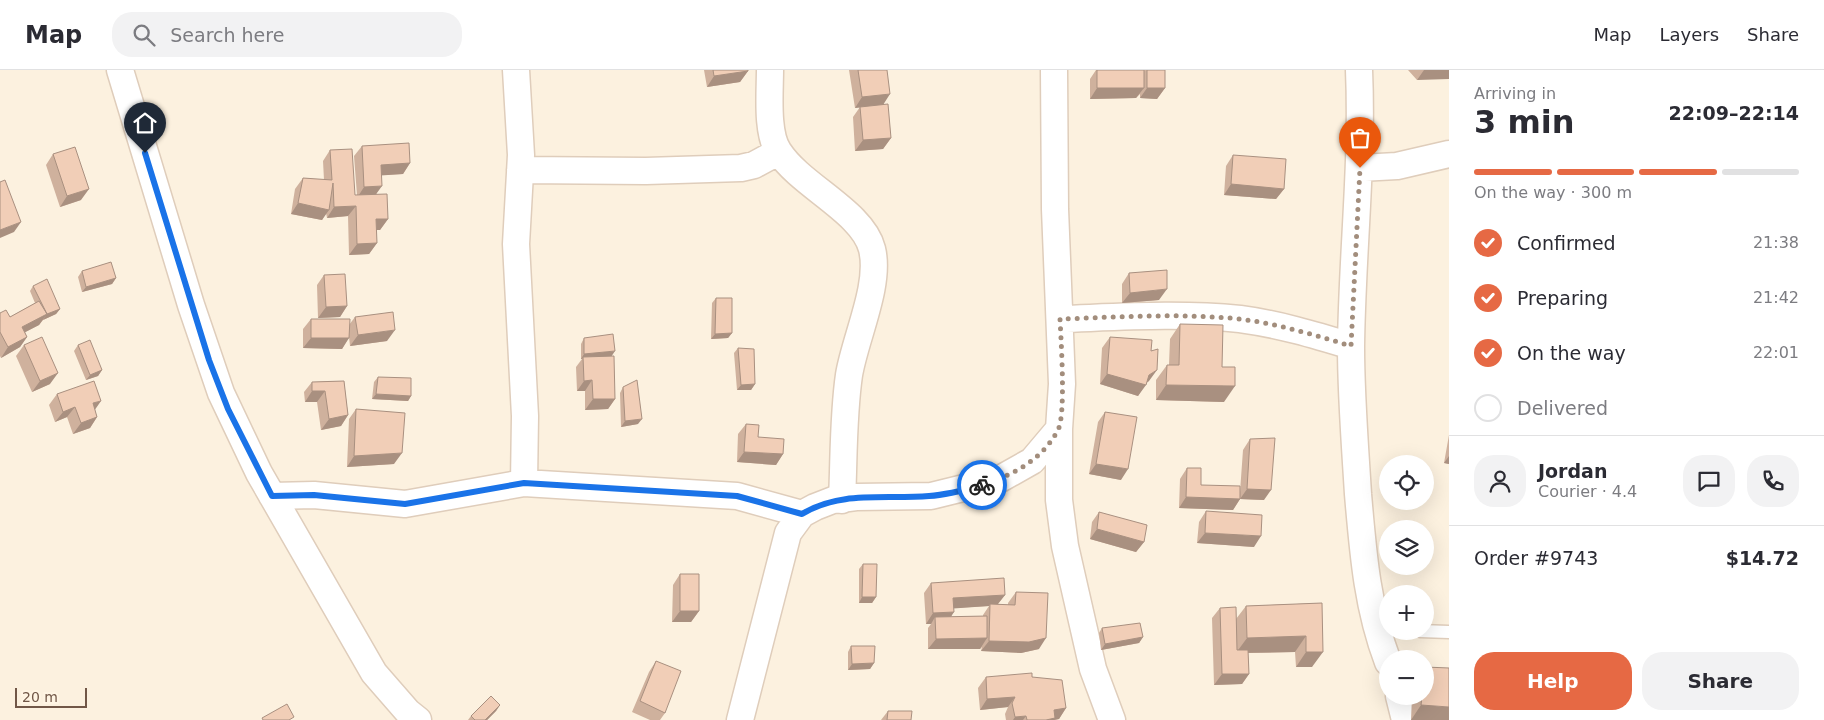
<!DOCTYPE html>
<meta charset="utf-8">
<style>
:root{--surface:#fff;--page:#f2f2f3;--text:#2b2b33;--muted:#7c7c81;--line:#e1e1e2;--accent:#e66944}
body{margin:0;font-family:"DejaVu Sans",sans-serif;background:var(--page);color:var(--text);height:100vh;display:flex;flex-direction:column;font-size:19px;white-space:nowrap}
*{box-sizing:border-box;margin:0}
p{font-size:16px;color:var(--muted)}
.icon{flex:none;width:28px;height:28px;fill:none;stroke:currentColor;stroke-width:2;stroke-linecap:round;stroke-linejoin:round}
.map{position:relative;flex:1;overflow:hidden}
.panel{display:flex;flex-direction:column;background:var(--surface);width:375px}
.panel>*{flex:none}
.tools{position:absolute;left:1379px;top:385px;display:grid;gap:10px}
.tools a{display:grid;place-items:center;width:55px;height:55px;border-radius:50%;background:var(--surface);box-shadow:0 5px 20px #0002;font-size:25px}
.scale{position:absolute;left:15px;bottom:12px;width:72px;box-sizing:border-box;padding-left:5px;border:2px solid #715747;border-top:0;font-size:14px;line-height:18px;white-space:nowrap;color:#715747;-webkit-text-stroke:4px #fff5e4;paint-order:stroke}
.pin{position:absolute;display:grid;place-items:center;width:42px;height:42px;color:#fff;margin:-51px -21px;border-radius:50% 50% 50% 0;rotate:-45deg;box-shadow:0 0 5px #0007}
.pin .icon{rotate:45deg}
.courier{position:absolute;display:grid;place-items:center;width:50px;height:50px;margin:-25px;border:4px solid #1a73e8;border-radius:50%;background:#fff;color:#222;box-shadow:0 1px 6px #0007}
.head em{font-style:normal;font-weight:800}
.head div{display:flex;flex-direction:column-reverse}
.head{display:flex;align-items:center;justify-content:space-between;height:85px;padding:0 25px}
h1{font-size:32px;font-weight:800;line-height:38px}
.bar{display:grid;grid-template-columns:repeat(4,1fr);gap:8px 5px;align-content:center;height:60px;padding:0 25px}
.bar i{height:6px;border-radius:4px;background:var(--line)}
.bar .on{background:var(--accent)}
.bar p{grid-column:span 4}
.line{display:flex;align-items:center;gap:12px;padding:0 25px;border-top:1px solid var(--line)}
.line div{flex:1}
.round{display:grid;place-items:center;flex:none;width:52px;height:52px;border-radius:20px;background:var(--page)}
ol{padding:0 25px;list-style:none}
li{display:flex;align-items:center;gap:15px;height:55px}
li p{margin-inline-start:auto}
li .icon{padding:5px;border-radius:50%;background:var(--accent);color:#fff;stroke-width:4}
li:last-child{color:var(--muted)}
li i{width:28px;height:28px;border:2px solid var(--line);border-radius:50%}
.cta{display:flex;gap:10px;margin-top:auto;padding:10px 25px}
.cta a{flex:1;height:58px;border-radius:20px;background:var(--accent);color:#fff;font-size:20px;font-weight:800;line-height:58px;text-align:center}
.cta a+a{background:var(--page);color:var(--text)}
header{display:flex;align-items:center;gap:30px;box-sizing:border-box;height:70px;padding:0 25px;background:var(--surface);border-bottom:1px solid var(--line)}
header strong{font-size:24px}
nav{display:flex;gap:28px;margin-inline-start:auto;font-size:18px}
.search{width:350px;height:45px;background:var(--page);display:flex;align-items:center;gap:12px;box-sizing:border-box;padding:0 18px;border-radius:20px;color:var(--muted);font-size:19px}
main{display:flex;flex:1;min-height:0}
.map>svg:first-child{display:block}
.lines{fill:none;stroke-linecap:round;stroke-linejoin:round}
.service-casing{stroke:#dfcdbb;stroke-width:15}
.minor-casing{stroke:#dfcdbb;stroke-width:29}
.service{stroke:#fff;stroke-width:12}
.minor{stroke:#fff;stroke-width:26}
.wall{fill:#cfb19d;fill-rule:evenodd}
.shaded-wall{fill:#a99080}
.building{fill:#f1ceb7;stroke:#a99080}
.done{stroke:#a28d7c;stroke-width:5;stroke-dasharray:0 9}
.route{stroke:#1a73e8;stroke-width:6}
</style>
<header>
<strong>Map</strong>
<div class="search"><svg class="icon" aria-label="search" viewBox="0 0 24 24"><circle cx="10" cy="10" r="6"/><path d="M15 15l6 6"/></svg>Search here</div>
<nav><a>Map</a><a>Layers</a><a>Share</a></nav>
</header>
<main>
<div class="map">
<svg width="1449" height="650" viewBox="0 0 1449 650">
<rect width="100%" height="100%" fill="#fcf1df"/>
<g class="lines">
<defs>
<path id="service" d="M1420,561L1449,562"/>
<path id="minor" d="M120,0L191,235L221,323L259,403L374,603L408,642L418,650
M516,0L521,85L516,174L525,346L524,413
M770,0C770,22 766,64 779,82C801,116 863,142 872,179C881,215 855,268 849,305C843,346 844,388 842,430
M1359,0C1363,93 1352,184 1351,277C1351,326 1355,375 1358,424C1363,482 1367,537 1388,592
M1360,98L1397,96L1449,84
M520,100L646,101L741,98L754,95L778,82
M1061,249C1120,247 1180,243 1240,249C1278,254 1315,265 1351,276
M1059,359V430L1065,476L1093,599L1112,650
M272,426L314,425L405,434L524,413L737,426L802,444
M1399,626L1405,650
M740,650L788,463L802,444L815,437L833,430L856,427L931,426L1000,409L1032,391L1059,359L1062,314L1055,139L1054,0"/>
</defs>
<!-- service casing -->
<use href="#service" class="service-casing"/>
<!-- minor casing -->
<use href="#minor" class="minor-casing"/>
<!-- service -->
<use href="#service" class="service"/>
<!-- minor -->
<use href="#minor" class="minor"/>
</g>
<!-- wall -->
<path class="wall" d="M704,0H748V1L740,12L707,17Z
M849,0H887L883,35L874,36L891,68L883,79L855,81L853,47L860,37L855,38Z
M1096,0H1165V18L1157,29L1140,28V24L1136,28L1090,29V9Z
M1408,0H1449L1417,10Z
M362,76L410,93L403,104L381,105L376,125L388,149L380,160H376L377,173L369,184L349,185L348,146L327,148L326,143L322,150L291,144L295,119L303,108L324,110L323,91L330,80L355,125H357L354,86Z
M53,84L81,130L60,137L46,95Z
M1233,85L1284,119L1276,129L1224,125L1226,96Z
M82,201L116,208L112,214L82,222L78,207Z
M1129,203L1159,230L1122,233V214Z
M324,205L347,236L340,247L318,248L317,215Z
M33,216L60,239L56,244L43,250L39,255L25,262L27,267L20,277L1,288L0,286V243L10,247L35,233L30,221Z
M716,228L732,263L728,268L711,269L712,233Z
M355,247L387,271L350,276L349,267L342,279L303,278V259L311,249L349,255Z
M1180,254L1222,297L1224,332L1156,330V310L1167,295H1169L1170,269Z
M1110,267L1149,311L1146,313L1138,326L1100,314L1102,278Z
M584,268L612,286L615,329L608,339L585,340V321H577L576,297L582,289H581V274Z
M24,275L50,314L32,322L16,286Z
M78,275L102,300L98,306L86,310L74,281Z
M738,278L755,314L751,320H737L734,283Z
M378,307L411,326L408,331L372,329L374,312Z
M344,311L348,345L341,356L321,360L317,332H305L304,322L312,312Z
M623,317L638,354L621,357L620,323Z
M57,324L95,340L97,347L90,358L73,364L67,347L55,352L49,335Z
M356,339L394,394L347,397L349,349Z
M1105,342L1121,410L1089,404L1098,352Z
M746,354L758,367L783,384L776,395L737,392L738,364Z
M1449,365V394L1444,393Z
M1250,369L1264,430L1240,429L1233,440L1179,438L1180,409L1187,398L1201,415L1240,422L1243,380Z
M1206,441L1254,477L1197,473L1199,452Z
M1099,442L1144,472L1136,482L1090,469L1092,452Z
M863,494L876,527L872,533H859V499Z
M680,504L699,541L691,552H672L673,515Z
M931,513L1005,525L998,534L1008,535V533L1016,522L1039,579L1021,583L981,581L982,577L980,579H928V558L931,554H926L924,523ZM989,536L983,545V546L951,547L954,538Z
M1322,533L1312,597H1296L1295,582L1248,583L1249,604L1242,614L1214,615L1212,548L1220,538L1236,549L1246,536Z
M1102,558L1143,567L1139,573L1101,580L1099,563Z
M851,576L874,593L870,599L848,600V582Z
M656,591L665,643L660,650H650L632,642L649,602Z
M986,607H1032L1066,638L1059,649L1054,650H1006L1005,644L1008,637L980,640L978,618Z
M1412,626H1425L1449,650H1411Z
M500,635L496,641L487,650H468L471,646Z
M888,641L911,650H881Z"/>
<!-- shaded-wall -->
<path class="shaded-wall" d="M1424,0H1449V9L1417,10Z
M748,1L740,12L707,17L714,6Z
M1097,18H1144L1136,28L1090,29Z
M1147,18H1165L1157,29L1140,28Z
M890,24L883,35L855,38L862,27Z
M891,68L883,79L855,81L863,70Z
M410,93L403,104L373,106L381,95Z
M1231,114L1284,119L1276,129L1224,125Z
M382,116L374,127L357,128L364,117Z
M89,119L81,130L60,137L67,126Z
M298,133L329,140L322,150L291,144Z
M356,136L348,146L327,148L334,137Z
M376,149H388L380,160H368Z
M21,152L14,162L0,168V160Z
M377,173L369,184L349,185L357,174Z
M116,208L112,214L82,222L86,217Z
M1167,219L1159,230L1122,233L1130,223Z
M347,236L340,247L318,248L326,237Z
M60,239L56,244L43,250L47,244Z
M47,244L39,255L14,268L22,257Z
M395,260L387,271L350,276L358,265Z
M732,263L728,268L711,269L715,264Z
M27,267L20,277L1,288L8,277Z
M311,268H349L342,279L303,278Z
M615,281L611,287H583L582,289H581L584,284Z
M102,300L98,306L86,310L90,305Z
M1157,300L1149,311L1144,314L1146,315L1138,326L1100,314L1107,304L1149,305Z
M58,303L50,314L32,322L40,311Z
M592,310L585,321H577L584,311Z
M755,314L751,320H737L741,315Z
M1166,315L1235,316L1224,332L1156,330Z
M312,321H325L317,332H305Z
M376,324L411,326L408,331L372,329Z
M593,329H615L608,339L585,340Z
M101,331L94,341L93,333Z
M75,337L67,347L55,352L63,342Z
M348,345L341,356L321,360L329,349Z
M97,347L90,358L73,364L81,353Z
M642,349L638,354L621,357L625,351Z
M744,382L783,384L776,395L737,392Z
M402,383L394,394L347,397L354,386Z
M1449,386V394L1444,393Z
M1096,394L1128,399L1121,410L1089,404Z
M1247,419L1271,420L1264,430L1240,429L1233,440L1179,438L1186,427L1240,429Z
M1097,459L1144,472L1136,482L1090,469Z
M1205,463L1261,466L1254,477L1197,473Z
M1005,525L997,535L990,534L989,536L946,539L953,528Z
M862,527H876L872,533H859Z
M680,541H699L691,552H672Z
M954,542L947,553L935,547L931,554H926L933,543Z
M1306,566L1295,582L1236,583L1247,568Z
M1143,567L1139,573L1101,580L1105,574Z
M987,568L980,579H928L936,569Z
M1046,568L1039,579L1021,583L981,581L989,571Z
M1306,582H1323L1312,597H1296Z
M874,593L870,599L848,600L852,594Z
M1222,604H1249L1242,614L1214,615Z
M1015,627L1008,637L980,640L987,629Z
M500,635L496,641L487,650H485Z
M1421,635L1449,637V650H1411Z
M1066,638L1059,649L1054,650H1046L1054,640Z
M1026,646L1023,650H1013L1015,647Z"/>
<!-- building -->
<path class="building" d="M713,0H748V1L714,6Z
M858,0H887L890,24L862,27Z
M1097,0H1144V18H1097Z
M1147,0H1165V18H1147Z
M888,34L891,68L863,70L860,37Z
M409,73L410,93L381,95L382,116L364,117L362,76Z
M75,77L89,119L67,126L53,84Z
M352,79L355,125L387,124L388,149H376L377,173L357,174L356,136L334,137L333,113L329,140L298,133L303,108L332,110L330,80Z
M1233,85L1286,89L1284,119L1231,114Z
M5,110L21,152L0,160V112Z
M111,192L116,208L86,217L82,201Z
M1167,200V219L1130,223L1129,203Z
M345,204L347,236L326,237L324,205Z
M47,209L60,239L47,244L33,216Z
M716,228H732V263L715,264Z
M39,231L47,244L22,257L27,267L8,277L0,262V243L6,240L10,247Z
M393,242L395,260L358,265L355,247Z
M311,249H350L349,268H311Z
M1180,254L1223,255L1222,297H1235V316L1166,315L1167,295H1179Z
M613,264L615,281L584,284V268Z
M42,267L58,303L40,311L24,275Z
M1110,267L1152,270L1151,281L1158,279L1157,300L1149,305L1146,315L1107,304Z
M90,270L102,300L90,305L78,275Z
M738,278L754,279L755,314L741,315Z
M614,286L615,329H593L592,310L584,311L583,287Z
M378,307L411,308V326L376,324Z
M637,310L642,349L625,351L623,317Z
M94,311L101,331L93,333L97,347L81,353L75,337L63,342L57,324Z
M344,311L348,345L329,349L325,321H312V312Z
M356,339L405,343L402,383L354,386Z
M1105,342L1137,347L1128,399L1096,394Z
M746,354L759,355L758,367L784,369L783,384L744,382Z
M1275,368L1271,420L1247,419L1250,369Z
M1187,398H1201V415L1240,416V429L1186,427Z
M1206,441L1262,445L1261,466L1205,463Z
M1099,442L1147,455L1144,472L1097,459Z
M863,494H877L876,527H862Z
M680,504H699V541H680Z
M1004,508L1005,525L953,528L954,542L933,543L931,513Z
M1016,522L1048,523L1046,568L1029,572L989,571L990,534L1015,535Z
M1322,533L1323,582H1306V566L1247,568L1246,536Z
M1236,537L1237,580H1248L1249,604H1222L1220,538Z
M987,546V568L936,569L935,547Z
M1140,553L1143,567L1105,574L1102,558Z
M851,576H875L874,593L852,594Z
M656,591L681,601L665,643L640,631Z
M1425,597L1449,598V637L1421,635L1422,626H1425Z
M1032,603V607L1062,610L1066,638L1054,640L1055,648L1046,650H1027L1026,646L1015,647L1012,633L1015,627L987,629L986,607Z
M491,626L500,635L485,650H475L471,646Z
M287,634L294,647L289,650H263L262,648Z
M888,641H912L911,650H887Z"/>
<g class="lines">
<!-- done -->
<path class="done" d="M982,415C1013,405 1042,390 1058,360C1066,345 1061,270 1060,249C1120,247 1180,243 1240,249C1278,254 1315,265 1351,276L1360,98"/>
<!-- route -->
<path class="route" d="M145,83L209,290L228,339L272,426L314,425L405,434L524,413L737,426L802,444C841,420 886,430 929,426C947,425 965,420 982,415"/>
</g>
</svg>
<div class="tools">
<a><svg class="icon" aria-label="locate" viewBox="0 0 24 24"><circle cx="12" cy="12" r="6"/><path d="M12 2v4M12 18v4M2 12h4M18 12h4"/></svg></a>
<a><svg class="icon" aria-label="layers" viewBox="0 0 24 24"><path d="M12 4l9 5-9 5-9-5zM3 14l9 5 9-5"/></svg></a>
<a>+</a>
<a>−</a>
</div>
<div class="scale">20 m</div>
<div class="pin" style="left:1360px;top:98px;background:#ea580c"><svg class="icon" aria-label="bag" viewBox="0 0 24 24"><path d="M5 8h14l-1 12H6zM9 8a3 3 0 0 1 6 0"/></svg></div>
<div class="pin" style="left:145px;top:83px;background:#1f2937"><svg class="icon" aria-label="home" viewBox="0 0 24 24"><path d="M3 11l9-7 9 7M6 9v11h12V9"/></svg></div>
<div class="courier" style="left:982px;top:415px"><svg class="icon" aria-label="bike" viewBox="0 0 24 24"><circle cx="6" cy="16" r="4"/><circle cx="18" cy="16" r="4"/><path d="M6 16l4-8h5l3 8M10 8l3 8H6M13 5h3"/></svg></div>
</div>
<section class="panel">
<div class="head"><div><h1>3 min</h1><p>Arriving in</p></div><em>22:09–22:14</em></div>
<div class="bar"><i class="on"></i><i class="on"></i><i class="on"></i><i></i><p>On the way · 300 m</p></div>
<ol>
<li><svg class="icon" aria-label="check" viewBox="0 0 24 24"><path d="M5 12l5 5 9-10"/></svg>Confirmed<p>21:38</p></li>
<li><svg class="icon" aria-label="check" viewBox="0 0 24 24"><path d="M5 12l5 5 9-10"/></svg>Preparing<p>21:42</p></li>
<li><svg class="icon" aria-label="check" viewBox="0 0 24 24"><path d="M5 12l5 5 9-10"/></svg>On the way<p>22:01</p></li>
<li><i></i>Delivered</li>
</ol>
<div class="line" style="height:90px"><a class="round"><svg class="icon" aria-label="person" viewBox="0 0 24 24"><circle cx="12" cy="8" r="4"/><path d="M4 21q1-7 8-7t8 7"/></svg></a><div><b>Jordan</b><p>Courier · 4.4</p></div><a class="round"><svg class="icon" aria-label="chat" viewBox="0 0 24 24"><path d="M4 5h16v11H9l-5 4z"/></svg></a><a class="round"><svg class="icon" aria-label="phone" viewBox="0 0 24 24"><path d="M5 4h4l2 5-3 2q2 4 5 5l2-3 5 2v4C11 20 4 13 5 4z"/></svg></a></div>
<div class="line" style="height:65px"><div>Order #9743</div><b>$14.72</b></div>
<div class="cta"><a>Help</a><a>Share</a></div>
</section>
</main>
